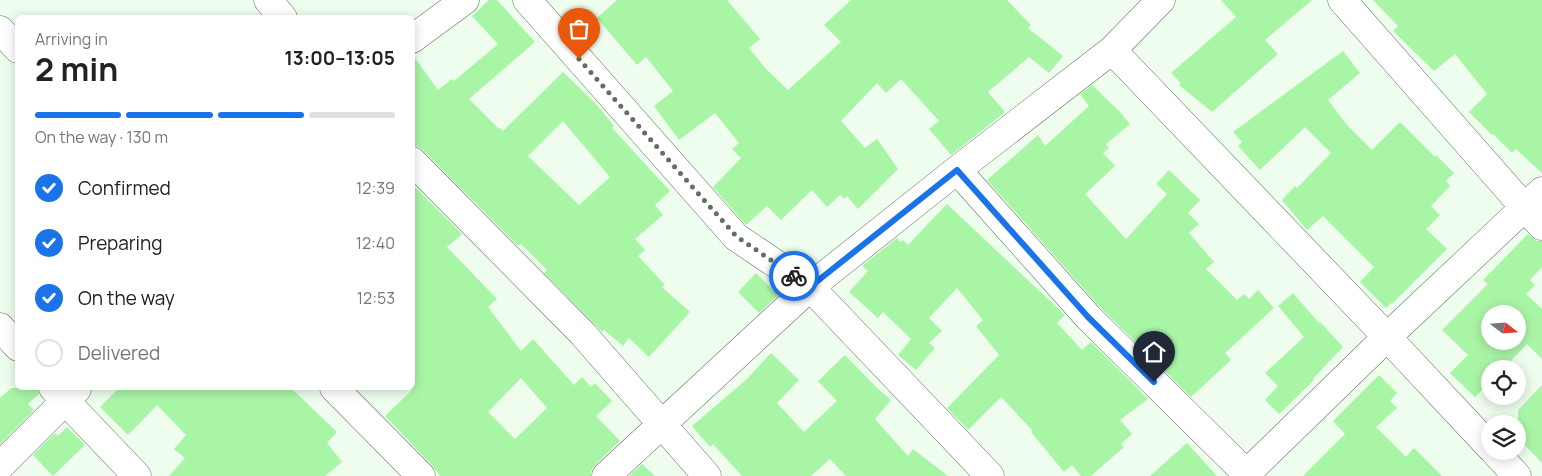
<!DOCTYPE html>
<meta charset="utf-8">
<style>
:root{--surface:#fff;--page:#f2f2f2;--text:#222;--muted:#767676;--line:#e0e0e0;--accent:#1a73e8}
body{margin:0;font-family:Manrope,sans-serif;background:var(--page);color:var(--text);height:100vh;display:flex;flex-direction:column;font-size:19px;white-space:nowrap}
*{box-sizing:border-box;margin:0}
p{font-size:16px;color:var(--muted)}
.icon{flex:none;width:28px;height:28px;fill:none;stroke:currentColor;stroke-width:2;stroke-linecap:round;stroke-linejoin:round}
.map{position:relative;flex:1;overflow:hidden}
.side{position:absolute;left:15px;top:15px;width:400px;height:375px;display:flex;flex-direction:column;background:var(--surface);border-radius:8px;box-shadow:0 2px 12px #0003}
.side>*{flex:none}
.needle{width:32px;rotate:107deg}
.fabs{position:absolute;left:1481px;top:305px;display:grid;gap:10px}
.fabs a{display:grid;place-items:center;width:45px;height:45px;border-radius:50%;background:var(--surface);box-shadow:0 2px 12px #0003;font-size:25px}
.pin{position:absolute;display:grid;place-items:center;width:42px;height:42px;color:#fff;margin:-51px -21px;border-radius:50% 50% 50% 0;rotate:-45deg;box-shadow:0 0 5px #0007}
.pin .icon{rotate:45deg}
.courier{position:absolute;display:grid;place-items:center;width:50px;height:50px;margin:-25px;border:4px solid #1a73e8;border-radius:50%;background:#fff;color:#222;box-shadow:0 1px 6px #0007}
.summary em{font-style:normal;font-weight:700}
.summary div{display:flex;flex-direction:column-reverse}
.summary{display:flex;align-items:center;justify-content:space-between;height:85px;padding:0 20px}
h1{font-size:32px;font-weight:700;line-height:38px}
.bar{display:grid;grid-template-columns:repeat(4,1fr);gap:8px 5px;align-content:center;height:60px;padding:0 20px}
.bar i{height:6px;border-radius:4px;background:var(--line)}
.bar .current{background:var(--accent)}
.bar p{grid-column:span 4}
ol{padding:0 20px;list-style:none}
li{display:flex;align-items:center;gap:15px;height:55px}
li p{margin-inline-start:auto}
li .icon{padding:5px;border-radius:50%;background:var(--accent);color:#fff;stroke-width:4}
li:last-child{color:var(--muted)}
li i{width:28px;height:28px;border:2px solid var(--line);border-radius:50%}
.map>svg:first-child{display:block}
.building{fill:#a9f5a6;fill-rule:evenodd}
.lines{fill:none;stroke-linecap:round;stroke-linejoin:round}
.minor-casing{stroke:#5d735c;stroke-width:29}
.minor{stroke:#fff;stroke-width:28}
.done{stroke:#646f63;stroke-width:5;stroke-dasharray:0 9}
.route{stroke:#1a73e8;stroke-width:6}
</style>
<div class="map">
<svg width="1542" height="476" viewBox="0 0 1542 476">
<rect width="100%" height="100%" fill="#eefded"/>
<!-- building -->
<path class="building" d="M489,0H497L535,42L469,99L499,129L500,128L503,131L563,72L597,105L614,126L612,128L670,191L655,205L663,215L635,239L645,250L638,256L665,285L662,287L690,312L649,357L629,338L623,346L604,330L602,332L544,273L547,270L521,244L518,246L423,150L417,146H412V54L438,90L452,79L454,81L498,44L472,16ZM563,121L610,177L579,205L528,156Z
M617,0H727L760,39L749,48L766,69L788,90L841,42L824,25L851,0H1007L1031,25L1028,28L1063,56L1049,73L1029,57L988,92L1005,112L951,155L929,129L939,121L901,79L886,93L877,83L841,121L865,148L877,139L898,169L858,209L847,196L844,199L840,195L827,207L812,190L781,220L767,206L746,225L713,187L741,158L732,149L739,143L715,113L679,140L654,106L673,91L646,57L637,65L597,18Z
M1221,0H1312L1265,40L1278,54L1212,112L1179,85L1181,83L1171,73L1236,17Z
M1373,0H1542V173L1516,149L1512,153L1493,134L1492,135L1469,112L1487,94L1455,54L1434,71L1393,31L1398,26Z
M1343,51L1360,73L1328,100L1347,125L1372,150L1400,122L1435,157L1436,155L1454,173L1446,181L1450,186L1431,206L1440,215L1426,229L1447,249L1392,304L1391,303L1386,308L1360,282L1374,267L1323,216L1307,230L1282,200L1295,186L1297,188L1331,153L1305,127L1260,170L1238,146L1242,142L1233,132Z
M1092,85L1119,111L1130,124L1106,144L1109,148L1103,153L1115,166L1085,194L1126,239L1167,194L1156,184L1169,170L1200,200L1188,213L1199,224L1189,233L1214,262L1206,269L1237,300L1244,294L1249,299L1258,290L1274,308L1225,353L1231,360L1191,397L1099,306L987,180L1038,135L1045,146L1089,106L1080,94Z
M412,184L462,234L447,247L497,299L488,307L521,351L533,339L574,385L582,377L591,387L595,383L612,401L596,416L620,441L595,465L591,471V476H440L432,465L385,416L412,390ZM521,378L547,408L515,439L488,412Z
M947,204L1065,315L1057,323L1082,350L1091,342L1148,399L1120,420L1132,434L1121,444L1124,447L1091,476H1081L1072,465L1064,472L1031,432L1033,431L1001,397L968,430L947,408L999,355L976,326L983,320L957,288L929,318L942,331L929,343L935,348L916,370L898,355L911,339L883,312L878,318L849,292L868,271L862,266L897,238L900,242L903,240L908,245Z
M1528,234L1537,241H1542V267L1530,280L1535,285L1526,294L1542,309V359L1527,344L1503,369H1490V382L1475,397L1450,373L1468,355L1442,330L1488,284L1483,280ZM1490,314H1518V341H1490Z
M756,273L778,295L759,313L738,292Z
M1293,293L1319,323L1320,322L1343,347L1322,369L1313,379L1314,380L1279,414L1265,400L1278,386L1265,373L1304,337L1278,306Z
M771,353L799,380L777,403L804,432L837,401L818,381L845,355L876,387L891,400L875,419L908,456L913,449L948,476H846L830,459L811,476H742L713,444L710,447L692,426L747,379Z
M1379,375L1397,393L1390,401L1397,408L1376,427L1406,457L1414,448L1442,476H1303L1345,434L1333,421Z
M1542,385V463L1518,438V410Z
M11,388H38L39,394L28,404L34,410L0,444V398Z
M119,388H291L337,432L327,443L342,462L325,476H169L185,458L174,449L186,435L157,405L128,435L100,407Z
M67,427L85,445L53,476L33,455L55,433L58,436Z
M1187,443L1217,476H1150Z
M642,464L655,476H629Z"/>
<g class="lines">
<defs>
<path id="minor" d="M268,0L283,18
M527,0L736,237L810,287L990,476
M1342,0L1524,207L1542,226
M0,30L18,49
M412,39L465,0
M1112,50L1387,337L1490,447
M412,161L582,333L707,476
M957,170L1088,317L1249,476
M0,327L18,347
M53,388L137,476
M334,388L421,476
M1494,451L1517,476
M0,466L77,389
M606,476L810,287L957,170L1112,50L1161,0
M1244,476L1387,337L1542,191"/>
</defs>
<!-- minor casing -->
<use href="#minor" class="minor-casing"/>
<!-- minor -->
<use href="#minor" class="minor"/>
</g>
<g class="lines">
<!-- done -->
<path class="done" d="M579,59L736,236L794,276"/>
<!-- route -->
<path class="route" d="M794,276L810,287L957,170L1088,317L1154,382"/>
</g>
</svg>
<div class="fabs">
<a><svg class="needle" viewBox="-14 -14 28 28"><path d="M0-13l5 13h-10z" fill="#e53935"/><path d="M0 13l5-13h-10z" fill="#767676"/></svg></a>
<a><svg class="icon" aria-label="locate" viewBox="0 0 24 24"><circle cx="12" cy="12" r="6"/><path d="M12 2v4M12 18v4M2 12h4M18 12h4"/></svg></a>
<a><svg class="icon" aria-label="layers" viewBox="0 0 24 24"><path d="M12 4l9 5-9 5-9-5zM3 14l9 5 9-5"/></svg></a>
</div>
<div class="pin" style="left:579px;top:59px;background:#ea580c"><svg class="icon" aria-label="bag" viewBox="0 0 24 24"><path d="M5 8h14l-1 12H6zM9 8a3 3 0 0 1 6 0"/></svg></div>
<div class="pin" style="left:1154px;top:382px;background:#1f2937"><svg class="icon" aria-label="home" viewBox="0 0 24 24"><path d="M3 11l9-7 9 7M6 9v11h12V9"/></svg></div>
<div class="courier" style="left:794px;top:276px"><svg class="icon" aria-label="bike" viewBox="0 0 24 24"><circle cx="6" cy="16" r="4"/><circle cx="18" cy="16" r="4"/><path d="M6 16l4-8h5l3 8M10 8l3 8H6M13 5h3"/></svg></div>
<section class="side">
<div class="summary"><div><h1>2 min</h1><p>Arriving in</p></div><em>13:00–13:05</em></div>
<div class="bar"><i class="current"></i><i class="current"></i><i class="current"></i><i></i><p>On the way · 130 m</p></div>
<ol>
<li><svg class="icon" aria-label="check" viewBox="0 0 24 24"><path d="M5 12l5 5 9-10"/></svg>Confirmed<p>12:39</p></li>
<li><svg class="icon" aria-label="check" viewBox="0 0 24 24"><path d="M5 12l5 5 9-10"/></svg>Preparing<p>12:40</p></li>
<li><svg class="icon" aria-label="check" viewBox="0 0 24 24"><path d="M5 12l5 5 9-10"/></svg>On the way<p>12:53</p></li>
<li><i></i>Delivered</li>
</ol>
</section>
</div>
